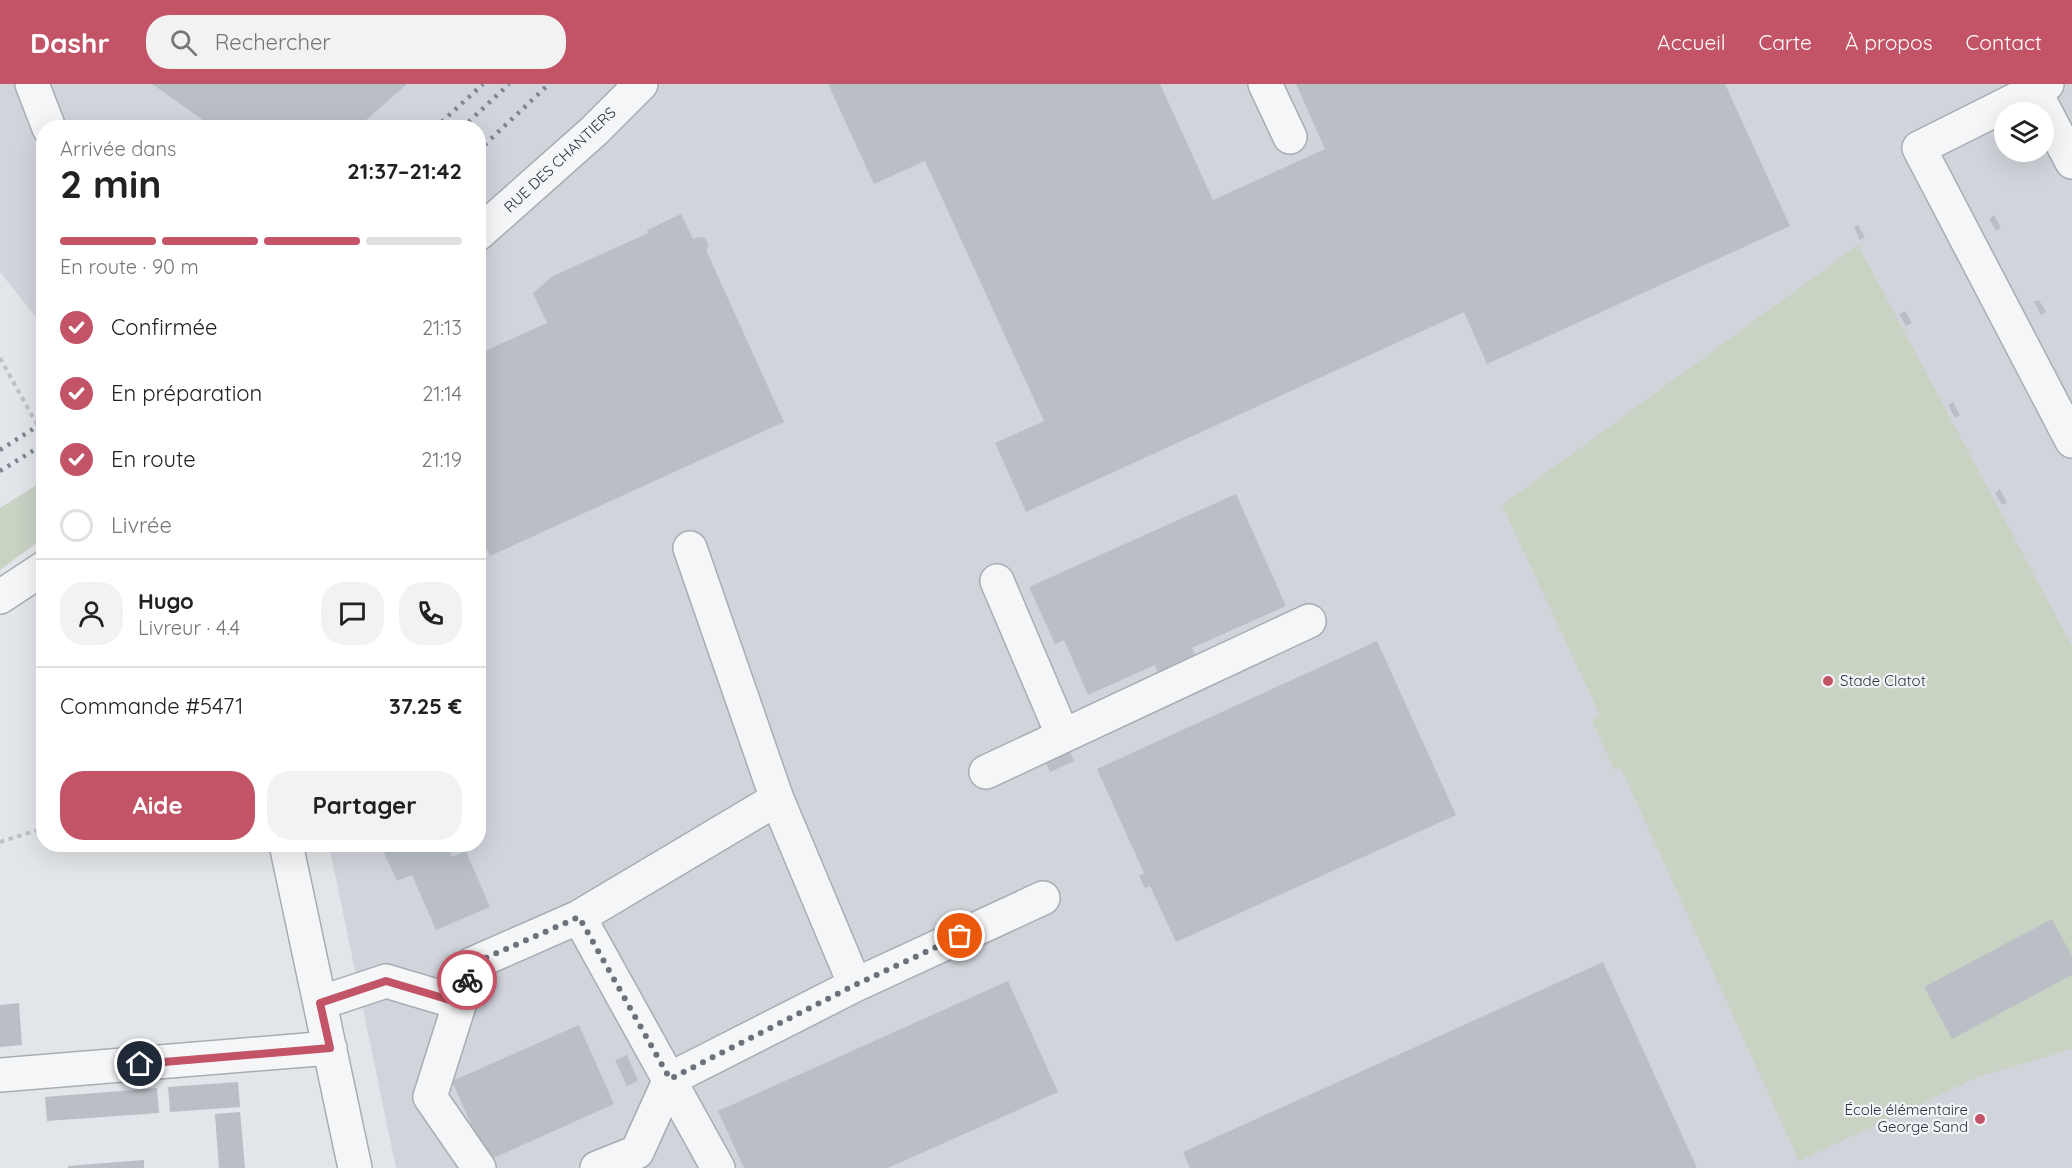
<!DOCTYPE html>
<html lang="fr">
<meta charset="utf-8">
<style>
:root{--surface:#fff;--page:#f2f2f2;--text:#222;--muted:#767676;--line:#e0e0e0;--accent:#c35366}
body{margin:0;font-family:Quicksand,sans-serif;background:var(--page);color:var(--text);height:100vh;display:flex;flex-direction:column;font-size:22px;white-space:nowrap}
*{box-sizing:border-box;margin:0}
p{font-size:20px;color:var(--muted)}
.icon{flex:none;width:33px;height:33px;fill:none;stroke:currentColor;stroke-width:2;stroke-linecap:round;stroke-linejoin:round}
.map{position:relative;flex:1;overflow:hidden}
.panel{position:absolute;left:36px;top:36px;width:450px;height:732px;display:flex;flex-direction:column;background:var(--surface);border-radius:24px;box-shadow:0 6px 24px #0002}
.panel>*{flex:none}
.controls{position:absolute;left:1994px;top:18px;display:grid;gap:12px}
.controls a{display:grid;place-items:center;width:60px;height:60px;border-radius:50%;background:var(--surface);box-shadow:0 6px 24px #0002;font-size:30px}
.pin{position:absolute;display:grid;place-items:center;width:51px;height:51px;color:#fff;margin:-26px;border:3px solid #fff;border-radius:50%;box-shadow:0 2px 6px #0007}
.courier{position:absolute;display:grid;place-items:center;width:60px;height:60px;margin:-30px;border:4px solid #c35366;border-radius:50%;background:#fff;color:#222;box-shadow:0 2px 8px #0007}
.headline em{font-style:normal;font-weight:700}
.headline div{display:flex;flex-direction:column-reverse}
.headline{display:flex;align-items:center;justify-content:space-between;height:102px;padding:0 24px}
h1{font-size:39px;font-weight:700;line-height:45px}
.bar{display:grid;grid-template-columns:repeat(4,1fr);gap:9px 6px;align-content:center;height:72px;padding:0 24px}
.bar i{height:8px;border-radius:4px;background:var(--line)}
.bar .on{background:var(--accent)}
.bar p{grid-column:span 4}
.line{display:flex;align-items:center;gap:15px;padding:0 24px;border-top:2px solid var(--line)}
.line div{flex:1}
.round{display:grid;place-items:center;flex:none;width:63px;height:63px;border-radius:24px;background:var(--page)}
ol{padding:0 24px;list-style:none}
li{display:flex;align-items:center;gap:18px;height:66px}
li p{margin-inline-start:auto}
li .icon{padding:6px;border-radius:50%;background:var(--accent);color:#fff;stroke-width:4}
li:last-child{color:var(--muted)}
li i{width:33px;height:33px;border:3px solid var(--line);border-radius:50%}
.cta{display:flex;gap:12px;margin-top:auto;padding:12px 24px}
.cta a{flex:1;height:69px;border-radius:24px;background:var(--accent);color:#fff;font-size:24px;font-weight:700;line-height:69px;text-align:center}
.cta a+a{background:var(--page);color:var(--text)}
header{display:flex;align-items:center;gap:36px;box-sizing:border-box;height:84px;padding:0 30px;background:var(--accent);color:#fff}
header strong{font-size:28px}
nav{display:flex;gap:33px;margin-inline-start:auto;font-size:21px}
.search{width:420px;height:54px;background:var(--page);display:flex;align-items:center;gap:15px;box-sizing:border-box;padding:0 21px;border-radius:24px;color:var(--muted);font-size:22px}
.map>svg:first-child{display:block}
.built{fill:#d1d4db;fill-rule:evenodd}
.green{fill:#c8d3c4}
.building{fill:#babfc6}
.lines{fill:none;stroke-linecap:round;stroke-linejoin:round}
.minor-casing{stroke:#a8acb3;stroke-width:36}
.path{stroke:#bdc0c4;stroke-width:4;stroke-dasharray:4.5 4.5;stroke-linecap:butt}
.minor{stroke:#f5f6f8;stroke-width:33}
.rail{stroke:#7d8592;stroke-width:4.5;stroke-dasharray:3 6;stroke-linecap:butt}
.path-bridge{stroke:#bdc0c4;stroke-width:4;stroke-dasharray:4.5 4.5;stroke-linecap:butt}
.done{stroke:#6c727b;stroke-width:6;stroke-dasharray:0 10.8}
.route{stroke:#c35366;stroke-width:8}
.poi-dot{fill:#c35366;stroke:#f2f4f7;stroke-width:2}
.labels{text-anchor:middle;stroke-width:4.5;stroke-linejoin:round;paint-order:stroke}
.street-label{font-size:15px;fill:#2c3440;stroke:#f2f4f7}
.poi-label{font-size:15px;fill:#2c3440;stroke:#f2f4f7;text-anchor:start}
</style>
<header>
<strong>Dashr</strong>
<div class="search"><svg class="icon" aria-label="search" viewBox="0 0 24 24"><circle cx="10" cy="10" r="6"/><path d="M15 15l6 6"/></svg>Rechercher</div>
<nav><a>Accueil</a><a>Carte</a><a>À propos</a><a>Contact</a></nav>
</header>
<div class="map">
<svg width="2072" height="1084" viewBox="0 0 2072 1084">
<rect width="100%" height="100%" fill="#e2e5e9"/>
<!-- built -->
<path class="built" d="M0,0H2072V1084H396L329,761L478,760V44H44L43,242L0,188ZM2004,28H2043V68H2004Z"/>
<!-- green -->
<path class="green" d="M1858,161L2072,562V965L1978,993L1799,1077L1621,684L1614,686L1592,636L1600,631L1502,421Z
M43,397V454L0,486V424Z"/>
<!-- building -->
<path class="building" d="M152,0H407L357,44H214Z
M828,0H1160L1213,116L1325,65L1296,0H1725L1790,142L1487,280L1464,228L1026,428L995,359L1044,337L925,77L874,100Z
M681,130L693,155L699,153L705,154L709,162L706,166L784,338L490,472L478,447V270L547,239L533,209L553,192L648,149L647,146Z
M1994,131L2001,144L1996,147L1989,135Z
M1858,141L1865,153L1860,156L1854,143Z
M2039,216L2046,228L2041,231L2034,218Z
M1905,227L1912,239L1906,242L1899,230Z
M1953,318L1960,331L1955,334L1948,321Z
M2000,405L2007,419L2002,421L1995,409Z
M1236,410L1286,522L1192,564L1197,574L1159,591L1155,581L1088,611L1064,556L1055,560L1029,503Z
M1377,557L1456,731L1176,858L1150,802L1145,804L1139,792L1144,789L1097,685Z
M1068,664L1074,677L1050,688L1044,675Z
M380,760H446L452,773L466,767L490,823L436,846L412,791L397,797Z
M2052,835L2072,872V891L1952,955L1924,903Z
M1603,878L1697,1084H1190L1183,1068Z
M1008,897L1058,1008L888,1084H744L718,1027Z
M19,919L22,961L0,963V921Z
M579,941L614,1020L487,1077L452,997Z
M627,971L638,997L627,1002L615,976Z
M238,998L240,1023L170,1028L168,1003Z
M157,1004L159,1029L47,1037L45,1013Z
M240,1028L245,1084H219L215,1030Z
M144,1076V1084H68V1082Z"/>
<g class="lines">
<defs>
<path id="minor" d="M32,0L49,44
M1265,0L1290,53
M2047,0L1919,64L2072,357
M2034,6L2072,78
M478,150L594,47L641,0
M997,497L1063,652
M0,513L44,484
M986,688L1309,537
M777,715L855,901
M286,760L355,1084
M579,833L718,1084
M320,919L386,897L460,919
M0,991L330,964
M479,1084L430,1013L472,880L579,833L777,715L690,464
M597,1084L637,1068L670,995L855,901L1043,814"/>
</defs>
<!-- minor casing -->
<use href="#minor" class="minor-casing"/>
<!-- path -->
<path class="path" d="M0,758L44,744"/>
<!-- minor -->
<use href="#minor" class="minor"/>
<!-- rail -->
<path class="rail" d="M435,44L483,0
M462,44L509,0
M478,67L549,0
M0,366L44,338
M0,387L44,360"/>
<!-- path-bridge -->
<path class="path-bridge" d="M0,274L44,353"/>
</g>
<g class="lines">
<!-- done -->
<path class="done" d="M467,896L472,880L579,833L670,995L855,901L960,852"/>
<!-- route -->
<path class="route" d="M140,980L330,964L320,919L386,897L460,919L467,896"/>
</g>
<!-- markers -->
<g class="poi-dot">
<circle cx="1828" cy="597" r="6"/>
<circle cx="1980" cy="1035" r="6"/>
</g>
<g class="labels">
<!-- street labels -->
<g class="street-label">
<text transform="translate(560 76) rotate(-43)" y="5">RUE DES CHANTIERS</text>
</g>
<!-- poi labels -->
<g class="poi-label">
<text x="1840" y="602">Stade Clatot</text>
<text x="1968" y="1031" text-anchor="end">École élémentaire<tspan x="1968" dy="17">George Sand</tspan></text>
</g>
</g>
</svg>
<div class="controls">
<a><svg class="icon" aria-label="layers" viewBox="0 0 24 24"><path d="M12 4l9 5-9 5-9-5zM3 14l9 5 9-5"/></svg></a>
</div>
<div class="pin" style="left:960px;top:852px;background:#ea580c"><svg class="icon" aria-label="bag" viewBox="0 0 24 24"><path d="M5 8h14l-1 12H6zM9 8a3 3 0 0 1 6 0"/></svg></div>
<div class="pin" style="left:140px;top:980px;background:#1f2937"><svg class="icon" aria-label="home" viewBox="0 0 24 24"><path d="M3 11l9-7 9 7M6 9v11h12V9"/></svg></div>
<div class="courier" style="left:467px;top:896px"><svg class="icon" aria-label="bike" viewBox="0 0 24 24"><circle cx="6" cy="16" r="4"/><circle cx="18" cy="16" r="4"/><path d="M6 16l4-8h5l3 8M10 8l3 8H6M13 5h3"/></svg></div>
<section class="panel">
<div class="headline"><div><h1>2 min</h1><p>Arrivée dans</p></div><em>21:37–21:42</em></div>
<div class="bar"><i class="on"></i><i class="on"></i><i class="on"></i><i></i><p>En route · 90 m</p></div>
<ol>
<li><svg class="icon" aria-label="check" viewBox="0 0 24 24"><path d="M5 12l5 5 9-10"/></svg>Confirmée<p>21:13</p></li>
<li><svg class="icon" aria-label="check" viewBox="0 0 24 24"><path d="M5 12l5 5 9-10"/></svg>En préparation<p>21:14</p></li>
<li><svg class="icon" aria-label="check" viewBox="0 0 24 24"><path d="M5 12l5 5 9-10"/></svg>En route<p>21:19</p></li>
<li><i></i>Livrée</li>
</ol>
<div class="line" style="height:108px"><a class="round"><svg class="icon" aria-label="person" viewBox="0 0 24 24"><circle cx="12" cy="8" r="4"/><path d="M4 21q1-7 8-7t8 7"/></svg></a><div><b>Hugo</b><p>Livreur · 4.4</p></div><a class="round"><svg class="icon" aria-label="chat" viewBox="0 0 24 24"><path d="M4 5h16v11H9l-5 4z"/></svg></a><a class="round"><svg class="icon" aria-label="phone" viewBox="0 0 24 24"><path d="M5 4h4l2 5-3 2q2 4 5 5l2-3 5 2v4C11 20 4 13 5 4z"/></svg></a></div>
<div class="line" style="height:78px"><div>Commande #5471</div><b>37.25 €</b></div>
<div class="cta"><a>Aide</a><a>Partager</a></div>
</section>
</div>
